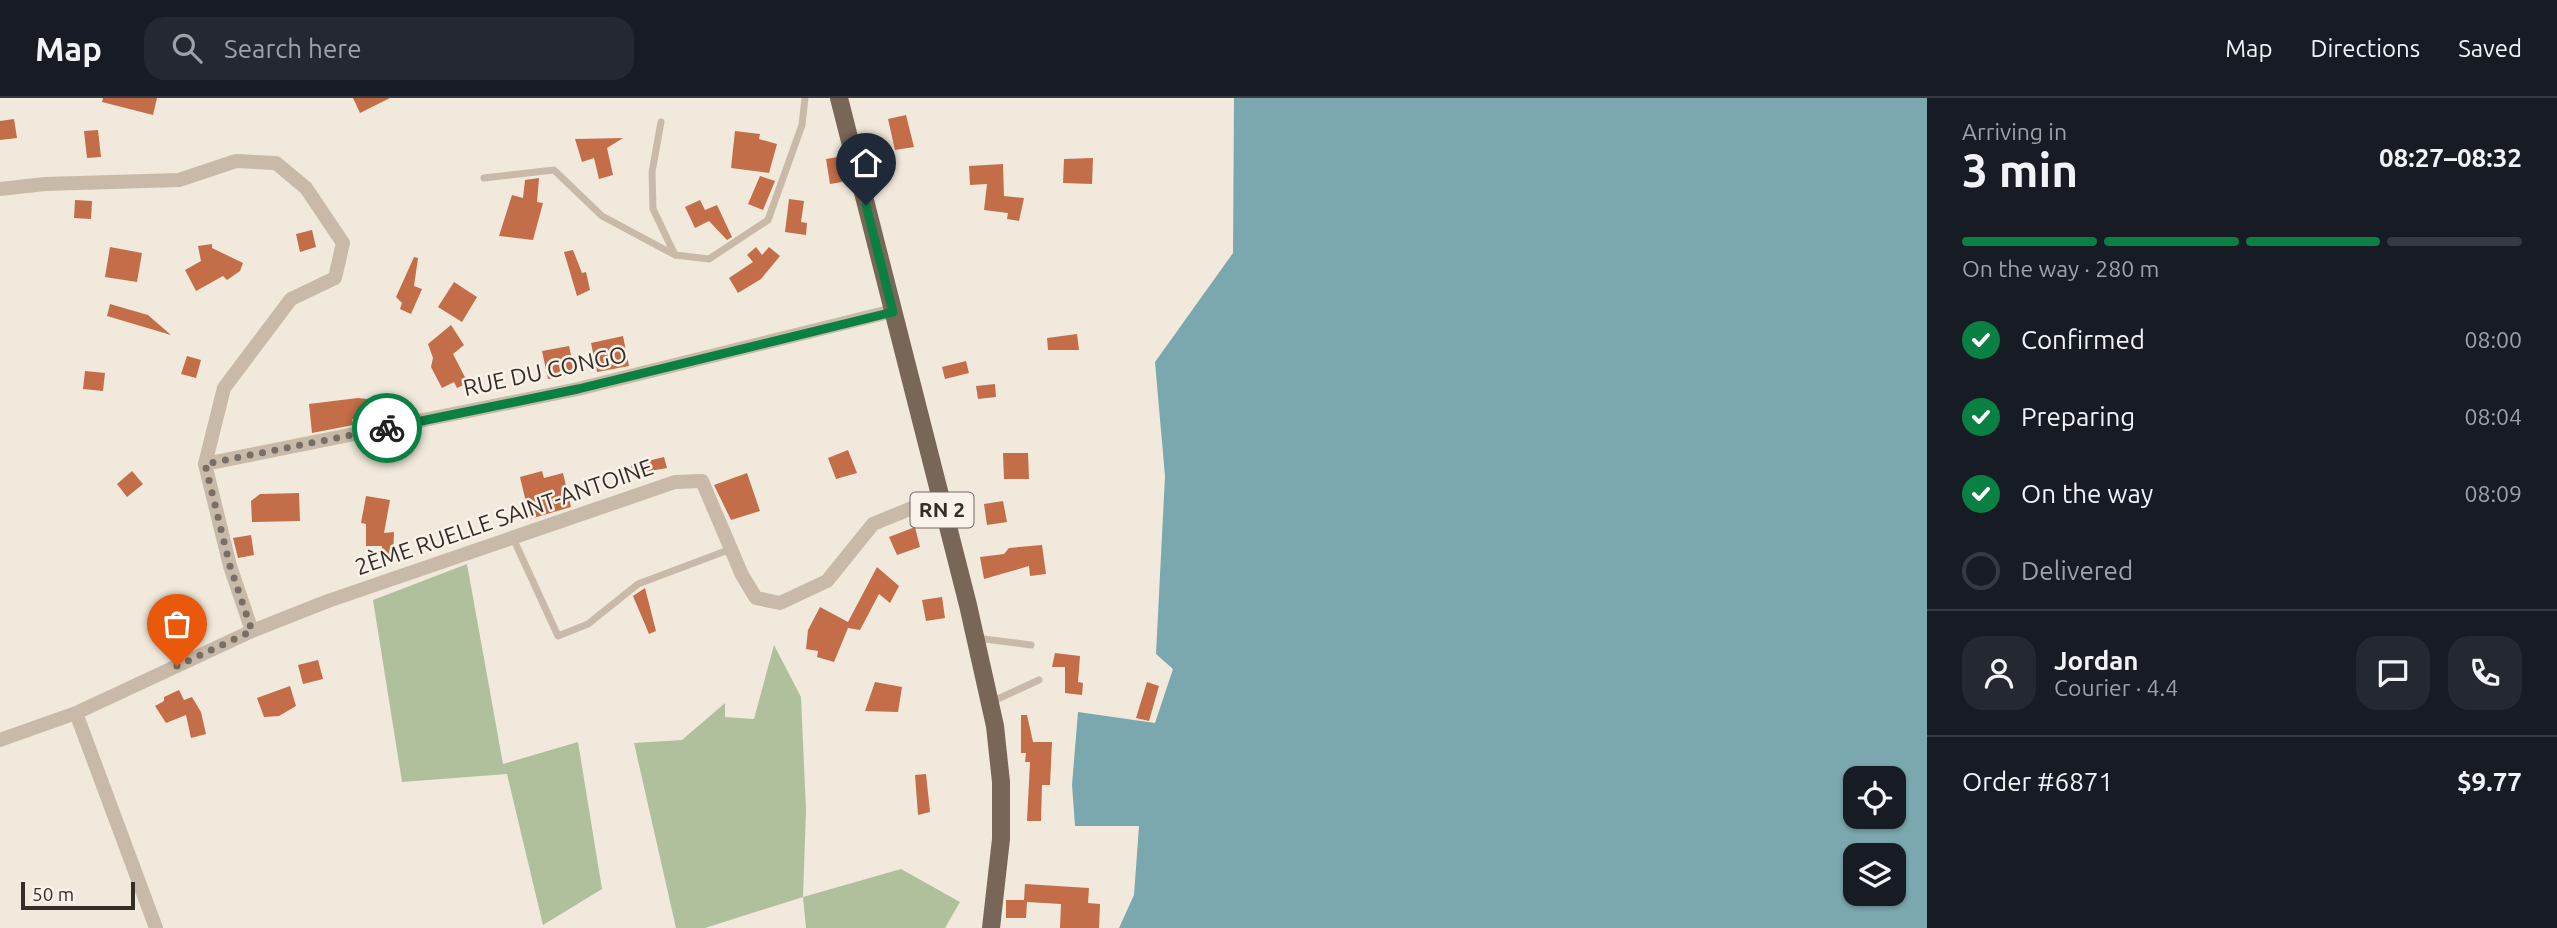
<!DOCTYPE html>
<meta charset="utf-8">
<style>
:root{--surface:#171b24;--page:#242831;--text:#f1f3f6;--muted:#9ea1a6;--line:#363941;--accent:#0b8043}
body{margin:0;font-family:Ubuntu,sans-serif;background:var(--page);color:var(--text);height:100vh;display:flex;flex-direction:column;font-size:26px;white-space:nowrap}
*{box-sizing:border-box;margin:0}
p{font-size:23px;color:var(--muted)}
.icon{flex:none;width:38px;height:38px;fill:none;stroke:currentColor;stroke-width:2;stroke-linecap:round;stroke-linejoin:round}
.map{position:relative;flex:1;overflow:hidden}
.drawer{display:flex;flex-direction:column;background:var(--surface);width:630px}
.drawer>*{flex:none}
.buttons{position:absolute;left:1843px;top:668px;display:grid;gap:14px}
.buttons a{display:grid;place-items:center;width:63px;height:63px;border-radius:14px;background:var(--surface);box-shadow:0 2px 5px #0004;font-size:35px}
.scale{position:absolute;left:21px;bottom:18px;width:114px;box-sizing:border-box;padding-left:7px;border:4px solid #362d28;border-top:0;font-size:19px;line-height:24px;white-space:nowrap;color:#362d28;-webkit-text-stroke:5px #f9f2e8;paint-order:stroke}
.pin{position:absolute;display:grid;place-items:center;width:60px;height:60px;color:#fff;margin:-72px -30px;border-radius:50% 50% 50% 0;rotate:-45deg;box-shadow:0 0 7px #0007}
.pin .icon{rotate:45deg}
.courier{position:absolute;display:grid;place-items:center;width:70px;height:70px;margin:-35px;border:5px solid #0b8043;border-radius:50%;background:#fff;color:#222;box-shadow:0 2px 9px #0007}
.overview em{font-style:normal;font-weight:600}
.overview div{display:flex;flex-direction:column-reverse}
.overview{display:flex;align-items:center;justify-content:space-between;height:119px;padding:0 35px}
h1{font-size:46px;font-weight:600;line-height:52px}
.bar{display:grid;grid-template-columns:repeat(4,1fr);gap:10px 7px;align-content:center;height:84px;padding:0 35px}
.bar i{height:9px;border-radius:5px;background:var(--line)}
.bar .on{background:var(--accent)}
.bar p{grid-column:span 4}
.line{display:flex;align-items:center;gap:18px;padding:0 35px;border-top:2px solid var(--line)}
.line div{flex:1}
.round{display:grid;place-items:center;flex:none;width:74px;height:74px;border-radius:21px;background:var(--page)}
ol{padding:0 35px;list-style:none}
li{display:flex;align-items:center;gap:21px;height:77px}
li p{margin-inline-start:auto}
li .icon{padding:7px;border-radius:50%;background:var(--accent);color:#fff;stroke-width:4}
li:last-child{color:var(--muted)}
li i{width:38px;height:38px;border:4px solid var(--line);border-radius:50%}
header{display:flex;align-items:center;gap:42px;box-sizing:border-box;height:98px;padding:0 35px;background:var(--surface);border-bottom:2px solid var(--line)}
header strong{font-size:33px}
nav{display:flex;gap:38px;margin-inline-start:auto;font-size:24px}
.search{width:490px;height:63px;background:var(--page);display:flex;align-items:center;gap:18px;box-sizing:border-box;padding:0 24px;border-radius:21px;color:var(--muted);font-size:26px}
main{display:flex;flex:1;min-height:0}
.map>svg:first-child{display:block}
.green{fill:#b1c09c}
.water{fill:#7ba8ae;fill-rule:evenodd}
.building{fill:#c36e48}
.lines{fill:none;stroke-linecap:round;stroke-linejoin:round}
.lane{stroke:#c9b9a8;stroke-width:7}
.street{stroke:#c9b9a8;stroke-width:14}
.primary{stroke:#786659;stroke-width:18}
.done{stroke:#776f67;stroke-width:7;stroke-dasharray:0 12.6}
.route{stroke:#0b8043;stroke-width:9}
.labels{text-anchor:middle;stroke-width:5;stroke-linejoin:round;paint-order:stroke}
.shield{fill:#f9f2e8;stroke:#706862;stroke-width:2}
.shield-label{font-size:21px;font-weight:bold;fill:#362d28}
.street-label{font-size:23px;fill:#362d28;stroke:#f9f2e8}
</style>
<header>
<strong>Map</strong>
<div class="search"><svg class="icon" aria-label="search" viewBox="0 0 24 24"><circle cx="10" cy="10" r="6"/><path d="M15 15l6 6"/></svg>Search here</div>
<nav><a>Map</a><a>Directions</a><a>Saved</a></nav>
</header>
<main>
<div class="map">
<svg width="1927" height="830" viewBox="0 0 1927 830">
<rect width="100%" height="100%" fill="#f1e9dc"/>
<!-- green -->
<path class="green" d="M467,466L503,666L578,644L602,791L543,827L507,676L402,684L373,502Z
M774,547L801,599L806,712L803,799L901,771L960,804L945,830H806L803,799L705,830H676L634,645L682,642L725,605V619L754,621Z"/>
<!-- water -->
<path class="water" d="M1234,0H1927V830H1119L1134,797L1139,728H1075L1072,687L1078,614L1155,625L1173,571L1156,556L1165,378L1155,264L1233,155ZM1855,681H1894V719H1855ZM1855,758H1894V796H1855Z"/>
<!-- building -->
<path class="building" d="M103,0H157L153,17L102,4Z
M353,0H390L360,15Z
M906,17L914,49L895,52L888,21Z
M14,21L17,40L0,42V23Z
M98,32L101,59L87,60L84,33Z
M735,33L760,36L759,41L777,46L769,75L731,70Z
M623,40L607,50L613,77L599,81L594,60L582,64L575,41Z
M838,59L842,84L830,86L826,61Z
M1093,60L1092,86L1063,85L1064,61Z
M1003,66L1004,98L1024,100L1019,123L1007,121L1008,115L984,112L987,86L970,87L969,68Z
M760,78L775,83L763,112L748,106Z
M539,80L537,104L543,105L533,142L499,138L512,97L523,100L525,82Z
M789,101L804,103L801,124L807,125L806,137L785,134Z
M75,102L92,103L91,121L74,120Z
M700,102L705,112L717,107L732,139L727,142L709,123L695,130L685,109Z
M312,132L316,149L300,154L296,136Z
M212,146V150L243,165L240,173L227,182L223,178L196,193L185,172L201,163L198,148Z
M110,149L142,155L137,184L105,179Z
M756,149L762,157L769,149L780,158L761,181L738,195L729,180L753,164L747,157Z
M573,152L582,175L586,174L590,192L577,198L564,154Z
M414,159L418,160L414,188L422,191L411,216L400,211L402,205L396,199Z
M454,184L477,199L462,224L438,209Z
M110,206L148,217L171,237L107,218Z
M451,227L464,247L453,256L468,285L457,290L454,284L442,290L431,269L433,260L428,246Z
M1077,236L1079,252H1048L1047,240Z
M623,238L629,268L597,274L591,245Z
M569,248L575,276L548,281L542,253Z
M187,258L201,262L196,280L181,276Z
M966,263L969,275L945,281L942,269Z
M85,273L105,275L103,293L83,291Z
M995,286L996,299L978,301L976,288Z
M358,300L375,302L372,323L352,321L353,327L312,335L309,306Z
M848,352L857,375L836,381L828,360Z
M1003,355H1028L1029,381H1004Z
M664,359L667,370L633,376L631,367Z
M132,373L143,386L127,399L117,386Z
M542,373L544,380L563,375L571,409L530,421L520,379Z
M747,375L760,413L731,422L714,387Z
M299,395L300,423L252,424L251,403L260,396Z
M366,398L390,402L384,435L394,434L393,462L381,461L382,448H366V426L361,425Z
M1003,403L1007,424L987,427L984,406Z
M915,429L920,449L897,457L889,439Z
M251,437L254,457L238,460L233,440Z
M1042,447L1046,476L1030,478L1029,468L984,481L980,459L1004,456L1009,450Z
M877,469L899,488L890,505L879,496L860,532L848,530L834,564L817,559L818,553L806,551L808,532L820,509L848,524Z
M645,490L656,533L649,536L633,498Z
M942,499L945,520L926,523L922,502Z
M1055,555L1080,558L1078,584L1083,585L1082,597L1065,595V569H1052Z
M318,562L323,581L303,586L298,567Z
M875,584L902,589L898,614L865,613Z
M1147,584L1159,588L1149,623L1136,620Z
M290,588L296,608L279,618L264,619L257,600Z
M179,592L184,602L192,599L201,614L206,636L191,640L186,617L166,625L155,608L164,603V599Z
M1021,617H1027L1033,644H1052L1050,687H1042L1041,723H1027L1030,664H1025L1026,655H1021Z
M926,676L930,714L918,717L915,677Z
M1025,786L1089,790L1088,805L1100,806L1099,830H1060L1061,806L1027,804L1026,820H1006V802H1024Z"/>
<g class="lines">
<!-- lane -->
<path class="lane" d="M661,24L652,74L653,111L675,157
M484,80L554,72L602,118L675,157L709,161L768,122L802,27L805,0
M513,440L558,538L588,526L638,486L731,451
M976,540L1031,547
M991,604L1039,582"/>
<!-- street -->
<path class="street" d="M0,91L45,86L179,82L236,63L276,65L306,90L343,145L335,180L291,201L224,290L205,366L230,468L252,533
M205,366L578,291L893,213
M76,615L156,830
M0,642L76,615L252,533L328,503L675,384L702,383L742,477L756,500L780,505L827,483L873,426L939,399"/>
<!-- primary -->
<path class="primary" d="M839,0L968,507L995,628L1001,684V741L991,830"/>
</g>
<g class="lines">
<!-- done -->
<path class="done" d="M177,568L252,533L230,468L205,366L387,330"/>
<!-- route -->
<path class="route" d="M387,330L578,291L893,214L866,107"/>
</g>
<g class="labels">
<!-- shield labels -->
<rect class="shield" x="910.5" y="394.5" width="63" height="35" rx="5"/>
<g class="shield-label">
<text x="942" y="419">RN 2</text>
</g>
<!-- street labels -->
<g class="street-label">
<text transform="translate(545 273) rotate(-12)" y="8">RUE DU CONGO</text>
<text transform="translate(504 419) rotate(-19)" y="8">2ÈME RUELLE SAINT-ANTOINE</text>
</g>
</g>
</svg>
<div class="buttons">
<a><svg class="icon" aria-label="locate" viewBox="0 0 24 24"><circle cx="12" cy="12" r="6"/><path d="M12 2v4M12 18v4M2 12h4M18 12h4"/></svg></a>
<a><svg class="icon" aria-label="layers" viewBox="0 0 24 24"><path d="M12 4l9 5-9 5-9-5zM3 14l9 5 9-5"/></svg></a>
</div>
<div class="scale">50 m</div>
<div class="pin" style="left:177px;top:568px;background:#ea580c"><svg class="icon" aria-label="bag" viewBox="0 0 24 24"><path d="M5 8h14l-1 12H6zM9 8a3 3 0 0 1 6 0"/></svg></div>
<div class="pin" style="left:866px;top:107px;background:#1f2937"><svg class="icon" aria-label="home" viewBox="0 0 24 24"><path d="M3 11l9-7 9 7M6 9v11h12V9"/></svg></div>
<div class="courier" style="left:387px;top:330px"><svg class="icon" aria-label="bike" viewBox="0 0 24 24"><circle cx="6" cy="16" r="4"/><circle cx="18" cy="16" r="4"/><path d="M6 16l4-8h5l3 8M10 8l3 8H6M13 5h3"/></svg></div>
</div>
<section class="drawer">
<div class="overview"><div><h1>3 min</h1><p>Arriving in</p></div><em>08:27–08:32</em></div>
<div class="bar"><i class="on"></i><i class="on"></i><i class="on"></i><i></i><p>On the way · 280 m</p></div>
<ol>
<li><svg class="icon" aria-label="check" viewBox="0 0 24 24"><path d="M5 12l5 5 9-10"/></svg>Confirmed<p>08:00</p></li>
<li><svg class="icon" aria-label="check" viewBox="0 0 24 24"><path d="M5 12l5 5 9-10"/></svg>Preparing<p>08:04</p></li>
<li><svg class="icon" aria-label="check" viewBox="0 0 24 24"><path d="M5 12l5 5 9-10"/></svg>On the way<p>08:09</p></li>
<li><i></i>Delivered</li>
</ol>
<div class="line" style="height:126px"><a class="round"><svg class="icon" aria-label="person" viewBox="0 0 24 24"><circle cx="12" cy="8" r="4"/><path d="M4 21q1-7 8-7t8 7"/></svg></a><div><b>Jordan</b><p>Courier · 4.4</p></div><a class="round"><svg class="icon" aria-label="chat" viewBox="0 0 24 24"><path d="M4 5h16v11H9l-5 4z"/></svg></a><a class="round"><svg class="icon" aria-label="phone" viewBox="0 0 24 24"><path d="M5 4h4l2 5-3 2q2 4 5 5l2-3 5 2v4C11 20 4 13 5 4z"/></svg></a></div>
<div class="line" style="height:91px"><div>Order #6871</div><b>$9.77</b></div>
</section>
</main>
